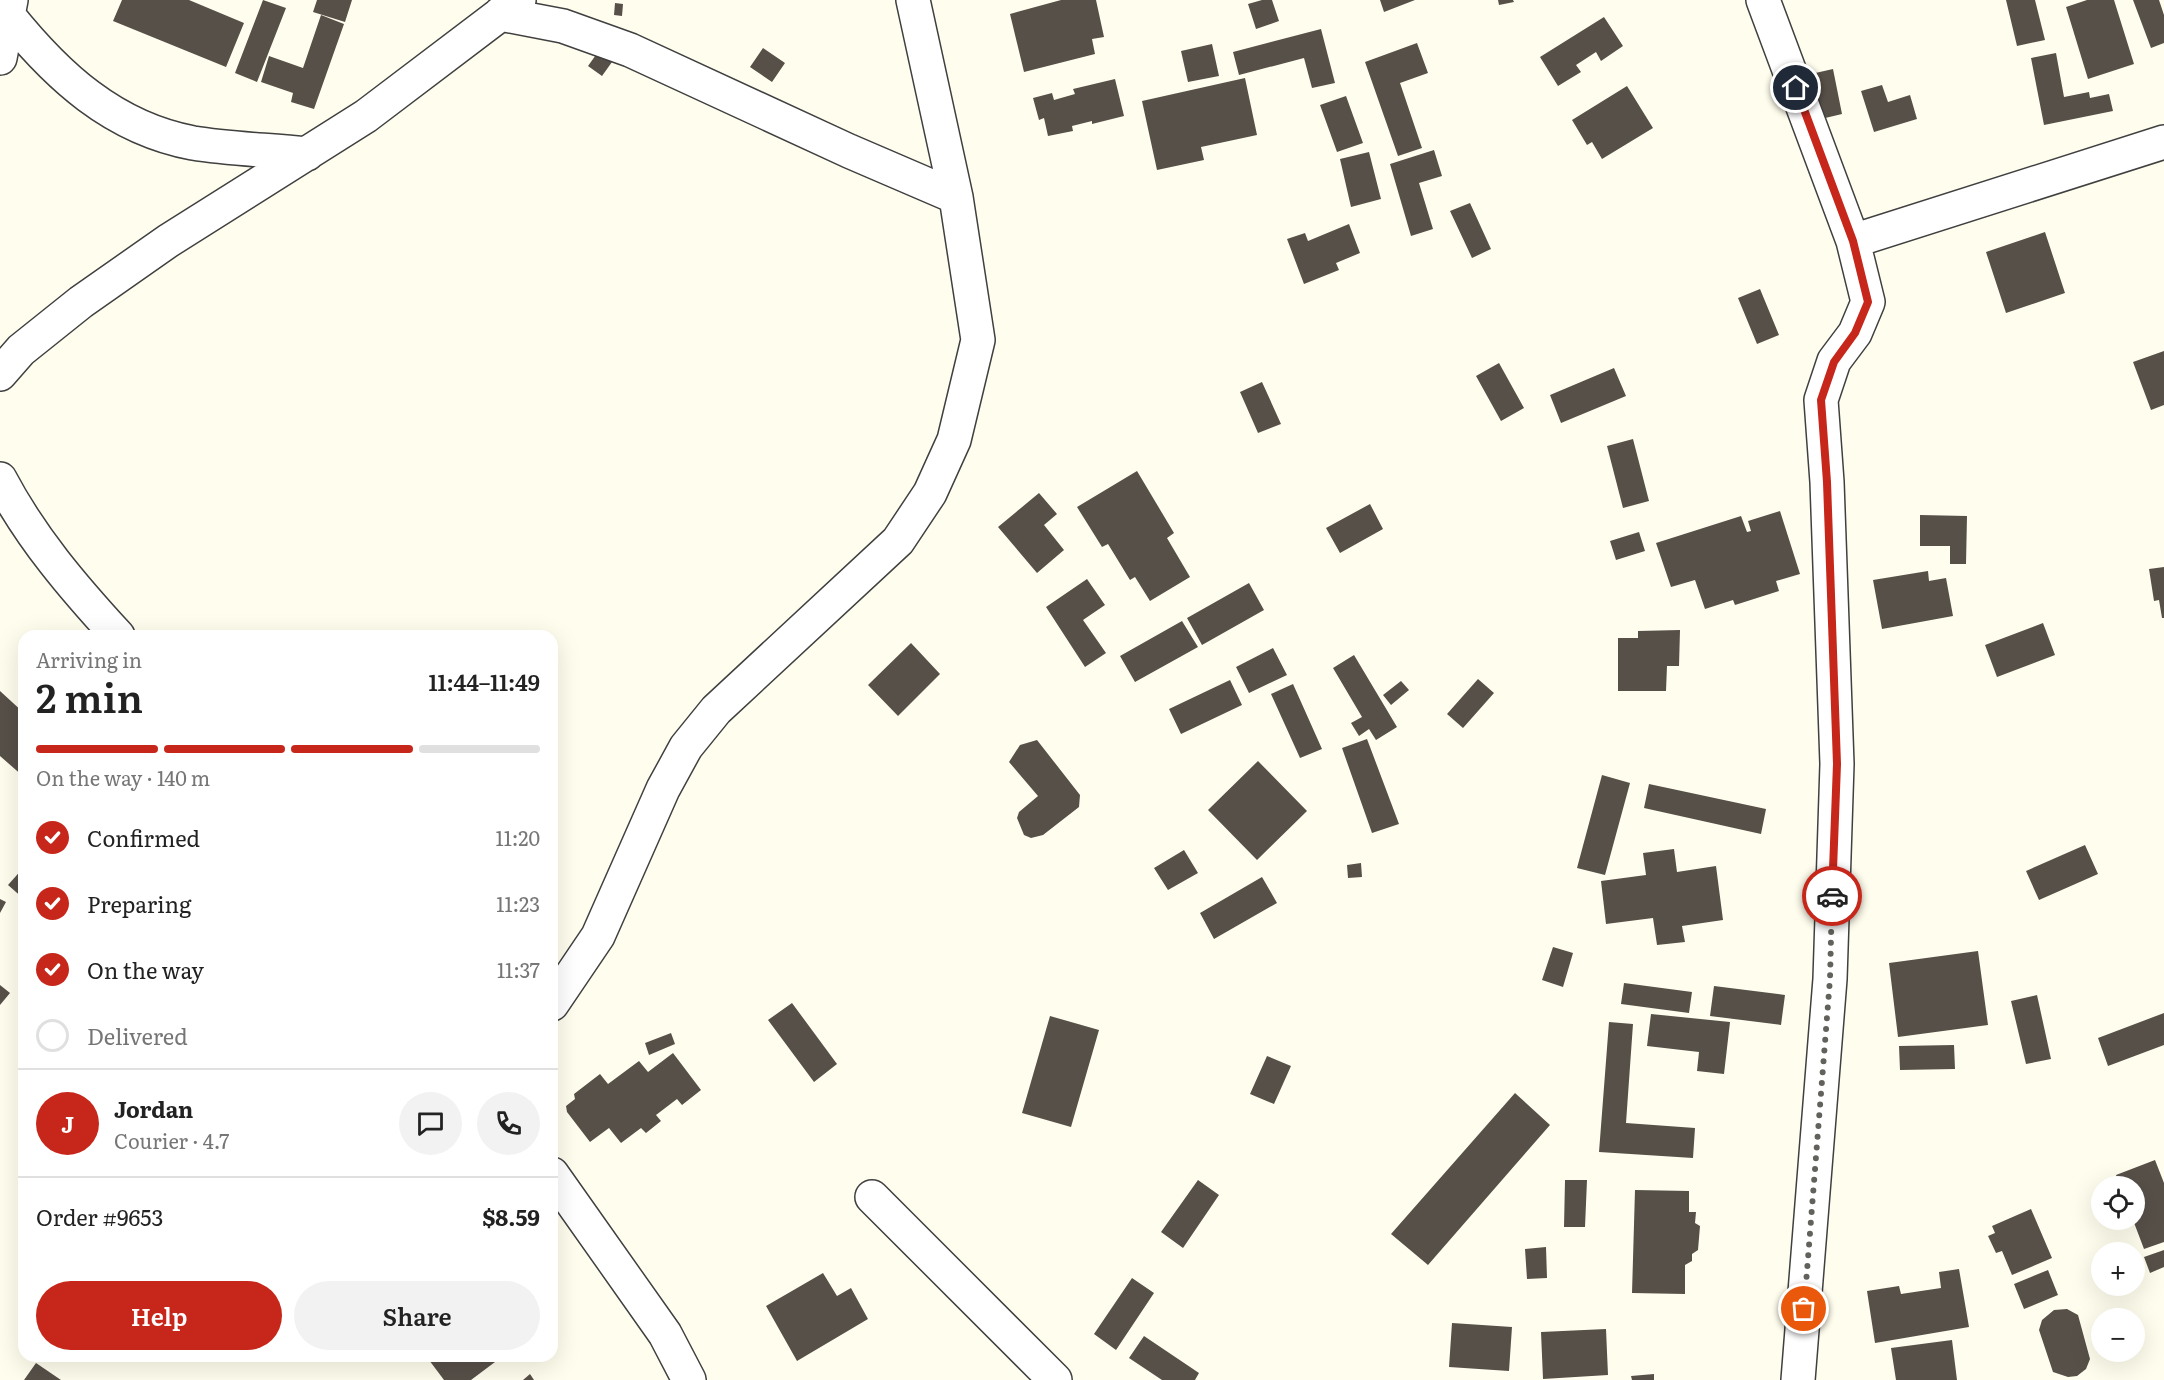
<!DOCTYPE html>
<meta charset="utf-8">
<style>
:root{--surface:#fff;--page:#f2f2f2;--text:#222;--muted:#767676;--line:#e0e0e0;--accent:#c7271b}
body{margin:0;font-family:Literata,serif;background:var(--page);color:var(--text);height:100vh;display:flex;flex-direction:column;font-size:22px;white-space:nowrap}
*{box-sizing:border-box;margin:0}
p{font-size:20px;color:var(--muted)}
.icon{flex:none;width:33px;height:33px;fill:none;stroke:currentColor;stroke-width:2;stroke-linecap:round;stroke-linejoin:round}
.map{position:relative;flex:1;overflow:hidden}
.drawer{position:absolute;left:18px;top:630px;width:540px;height:732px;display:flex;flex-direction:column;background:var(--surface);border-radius:18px;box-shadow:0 6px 24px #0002}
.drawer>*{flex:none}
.buttons{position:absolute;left:2091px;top:1176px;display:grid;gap:12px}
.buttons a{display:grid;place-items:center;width:54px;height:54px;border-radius:50%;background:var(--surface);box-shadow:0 6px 24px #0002;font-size:30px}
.pin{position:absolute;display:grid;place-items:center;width:51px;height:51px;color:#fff;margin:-26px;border:3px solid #fff;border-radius:50%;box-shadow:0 2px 6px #0007}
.courier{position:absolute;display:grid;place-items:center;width:60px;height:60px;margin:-30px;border:4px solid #c7271b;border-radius:50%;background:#fff;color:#222;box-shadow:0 2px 8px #0007}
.overview em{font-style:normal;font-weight:600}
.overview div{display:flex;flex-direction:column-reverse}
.overview{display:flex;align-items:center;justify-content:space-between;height:102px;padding:0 18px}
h1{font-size:39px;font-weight:600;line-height:45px}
.bar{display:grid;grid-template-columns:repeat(4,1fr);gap:9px 6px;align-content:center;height:72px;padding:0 18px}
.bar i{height:8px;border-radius:4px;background:var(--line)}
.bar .selected{background:var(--accent)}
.bar p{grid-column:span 4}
.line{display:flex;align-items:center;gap:15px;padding:0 18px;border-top:2px solid var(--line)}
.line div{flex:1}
.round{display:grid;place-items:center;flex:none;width:63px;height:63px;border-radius:32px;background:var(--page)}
ol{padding:0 18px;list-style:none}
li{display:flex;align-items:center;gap:18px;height:66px}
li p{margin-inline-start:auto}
li .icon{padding:6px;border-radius:50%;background:var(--accent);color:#fff;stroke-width:4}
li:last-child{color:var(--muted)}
li i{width:33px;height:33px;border:3px solid var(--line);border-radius:50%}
.button{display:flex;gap:12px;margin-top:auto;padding:12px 18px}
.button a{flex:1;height:69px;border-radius:36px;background:var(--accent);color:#fff;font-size:24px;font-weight:600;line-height:69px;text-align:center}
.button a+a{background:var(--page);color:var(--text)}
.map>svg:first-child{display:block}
.building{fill:#575049}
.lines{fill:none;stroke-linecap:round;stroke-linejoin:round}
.minor-casing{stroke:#404040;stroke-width:36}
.minor{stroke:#fff;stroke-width:33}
.done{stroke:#62615c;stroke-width:6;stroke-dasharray:0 10.8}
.route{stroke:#c7271b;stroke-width:8}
</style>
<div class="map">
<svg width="2164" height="1380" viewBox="0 0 2164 1380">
<rect width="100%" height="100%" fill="#fffeee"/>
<!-- building -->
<path class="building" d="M122,0H189L244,23L226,67L113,21Z
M263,0L286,8L257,82L235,73Z
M317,0H352L345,22L313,12Z
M1061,0H1096L1104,37L1092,39L1095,54L1024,72L1010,14Z
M1262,0H1272L1279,21L1256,29L1248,4Z
M1380,0H1415L1384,12Z
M1498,0H1513L1514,2L1499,5Z
M2006,0H2035L2045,40L2017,46Z
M2087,0H2114L2134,64L2088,79L2066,7Z
M2133,0H2159L2164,15V43L2151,48Z
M615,3L623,4L622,16L614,15Z
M321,15L344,24L314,109L291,102L293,93L261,82L269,56L303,68Z
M1604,17L1623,46L1601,61L1596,52L1576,65L1581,72L1558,86L1540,57Z
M1321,29L1335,83L1312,88L1304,58L1239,75L1233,52Z
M1417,43L1428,73L1400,83L1422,148L1398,156L1365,62Z
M1212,44L1219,76L1188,82L1181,51Z
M763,48L785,63L772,82L750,67Z
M598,52L612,62L602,76L588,66Z
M2056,53L2064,97L2089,92L2090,98L2109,94L2113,111L2044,125L2031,58Z
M1833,69L1842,114L1821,119L1811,74Z
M1245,78L1257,135L1201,147L1204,160L1157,170L1142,101Z
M1115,79L1124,116L1092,124V121L1072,126L1073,131L1048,136L1044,118L1039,120L1033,98L1052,93L1054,100L1075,94L1073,89Z
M1882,85L1888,102L1910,95L1917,119L1874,132L1861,91Z
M1627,86L1653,128L1602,159L1592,142L1587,145L1572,120Z
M1346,96L1363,143L1337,152L1320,105Z
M1434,150L1442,176L1419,183L1433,229L1411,236L1390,164Z
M1369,152L1381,199L1351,207L1340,159Z
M1470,203L1491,249L1472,258L1450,211Z
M1349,224L1360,253L1336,263L1339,270L1304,284L1287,239L1305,233L1308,241Z
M2045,232L2065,293L2006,313L1986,252Z
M1760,289L1779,335L1757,344L1738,298Z
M2164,351V405L2151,410L2133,362Z
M1499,363L1524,408L1501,421L1476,376Z
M1614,368L1626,396L1561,423L1550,395Z
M1262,382L1281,424L1258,433L1240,392Z
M1633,439L1649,501L1623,508L1607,446Z
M1137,471L1174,533L1167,538L1190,577L1150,601L1135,577L1130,580L1108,544L1102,547L1077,507Z
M1039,493L1057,514L1044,525L1064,550L1037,573L998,527Z
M1370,504L1383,529L1340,553L1326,528Z
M1780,511L1800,574L1776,581L1779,591L1735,605L1733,600L1705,609L1695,580L1671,587L1656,543L1741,516L1747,532L1751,531L1748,521Z
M1920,515L1967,516L1966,564H1950V546H1920Z
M1639,532L1645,551L1616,560L1610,541Z
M2164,567V618H2162L2159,600L2154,601L2149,569Z
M1928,571L1929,581L1946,578L1953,616L1882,629L1873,580Z
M1087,579L1105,605L1083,620L1106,653L1085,667L1046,607Z
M1249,583L1264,610L1202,645L1187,618Z
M1182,621L1198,647L1135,682L1120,656Z
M2043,623L2055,655L1997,677L1985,645Z
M1680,630L1679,666H1667L1666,691H1618V638H1638V631Z
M911,643L940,674L898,716L868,685Z
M1273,648L1287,675L1249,693L1236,667Z
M1354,655L1397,727L1376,740L1369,729L1359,736L1351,723L1362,717L1333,668Z
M1478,679L1494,693L1463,728L1447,714Z
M1230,680L1242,705L1181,734L1169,709Z
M1401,681L1409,690L1391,705L1383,695Z
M1293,684L1322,749L1300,758L1271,694Z
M0,691L24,713V777L0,756Z
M1367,739L1399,824L1372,833L1342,748Z
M1037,740L1080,795L1079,807L1043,835L1031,838L1024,835L1017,818L1019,812L1038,796L1009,762L1020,745Z
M1258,761L1307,811L1257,860L1208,810Z
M1602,775L1630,783L1605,875L1577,868Z
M1649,784L1766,809L1761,834L1644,808Z
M2085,845L2098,874L2039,900L2026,871Z
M1674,849L1677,872L1716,866L1723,920L1682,926L1685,942L1657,945L1653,918L1606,924L1601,881L1646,875L1643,853Z
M1184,850L1198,873L1168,890L1154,868Z
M1361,863L1362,877L1348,878L1347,865Z
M24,867V899L8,885Z
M1262,877L1277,903L1214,939L1200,913Z
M0,899L6,902L0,913Z
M1553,947L1573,953L1563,987L1542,980Z
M1978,951L1988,1025L1898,1037L1889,963Z
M1624,983L1692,992L1689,1013L1621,1004Z
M0,985L10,993L0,1005Z
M1714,986L1785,995L1781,1025L1710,1016Z
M2037,995L2051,1059L2026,1064L2011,1001Z
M792,1003L837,1064L814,1082L768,1020Z
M2164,1013V1045L2108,1066L2098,1038Z
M1651,1014L1730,1022L1724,1074L1697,1071L1699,1052L1647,1046Z
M1050,1016L1099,1030L1071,1127L1022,1113Z
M1609,1022L1633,1024L1626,1123L1695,1128L1693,1158L1599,1152Z
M671,1033L675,1044L649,1055L645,1043Z
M1954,1045L1955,1069L1900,1070L1899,1046Z
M673,1053L701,1090L682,1105L677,1099L656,1115L661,1121L646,1133L641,1128L621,1143L609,1128L590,1142L567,1112L566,1106L575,1099L574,1094L600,1074L608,1084L639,1061L648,1072Z
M1267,1056L1291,1066L1274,1104L1250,1094Z
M1515,1093L1550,1125L1428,1265L1391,1234Z
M2155,1160L2164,1183V1242L2144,1249L2133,1220L2134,1186H2120L2116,1175Z
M1198,1180L1219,1195L1183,1248L1161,1232Z
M1565,1180H1587L1585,1227H1564Z
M1635,1190L1689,1191V1212H1696L1695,1223L1700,1226L1698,1250L1692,1254V1261L1685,1265V1294L1632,1293Z
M2031,1209L2052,1258L2012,1275L2002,1251L1996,1253L1988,1236L1995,1233L1992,1226Z
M1546,1247L1547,1278L1527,1279L1525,1249Z
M2164,1250V1267L2150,1273L2144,1257Z
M1959,1269L1969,1327L1875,1343L1867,1291L1899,1286L1901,1294L1941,1288L1939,1272Z
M2048,1270L2058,1295L2024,1309L2014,1284Z
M823,1273L837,1296L851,1288L868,1319L797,1361L766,1306Z
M1132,1278L1154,1293L1116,1350L1094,1334Z
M2067,1309L2078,1315L2090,1359L2086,1369L2077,1376L2068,1377L2053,1372L2039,1330L2042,1320L2054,1310Z
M1452,1323L1512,1327L1509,1371L1449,1367Z
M1606,1329L1608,1375L1543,1379L1541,1332Z
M1144,1336L1199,1373L1195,1380H1162L1129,1358Z
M1952,1340L1957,1380H1896L1891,1348Z
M426,1356H490L495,1362L471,1380H444Z
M36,1363L61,1380H24Z
M530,1374L534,1380H523Z
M1654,1374V1380H1632L1631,1376Z"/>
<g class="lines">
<defs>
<path id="minor" d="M1763,0L1853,241L1868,302L1855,333L1834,361L1821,400L1827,482L1837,764L1830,979L1798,1380
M500,14L563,26L630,50L849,151L956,197
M8,15C57,76 113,128 193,143C230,149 270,150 307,154
M0,58L11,0
M1853,241L2164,142
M0,374L21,350L81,302L168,241L366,116L519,0
M0,479C31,538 73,587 118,636
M552,1004L598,936L663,789L686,747L716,710L898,541L930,493L954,440L978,340L956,197L913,0
M552,1174L665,1334L689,1380
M872,1197L1055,1380"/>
</defs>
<!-- minor casing -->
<use href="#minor" class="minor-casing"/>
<!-- minor -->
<use href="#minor" class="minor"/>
</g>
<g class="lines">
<!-- done -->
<path class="done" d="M1804,1309L1830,979L1832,896"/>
<!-- route -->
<path class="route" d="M1796,88L1853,241L1868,302L1855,333L1834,362L1821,400L1827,482L1837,764L1832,896"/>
</g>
</svg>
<div class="buttons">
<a><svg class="icon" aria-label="locate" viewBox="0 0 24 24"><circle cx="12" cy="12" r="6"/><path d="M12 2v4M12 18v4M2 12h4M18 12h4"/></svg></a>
<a>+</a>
<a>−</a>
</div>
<div class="pin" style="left:1804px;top:1309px;background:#ea580c"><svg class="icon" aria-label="bag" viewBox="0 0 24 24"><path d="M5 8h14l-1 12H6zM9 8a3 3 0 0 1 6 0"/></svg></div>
<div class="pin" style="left:1796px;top:88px;background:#1f2937"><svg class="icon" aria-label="home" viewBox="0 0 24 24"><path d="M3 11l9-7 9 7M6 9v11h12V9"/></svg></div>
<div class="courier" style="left:1832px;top:896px"><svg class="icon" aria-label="car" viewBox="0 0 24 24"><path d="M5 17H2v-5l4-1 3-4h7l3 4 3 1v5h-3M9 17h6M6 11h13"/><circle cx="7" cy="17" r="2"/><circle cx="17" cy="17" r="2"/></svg></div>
<section class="drawer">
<div class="overview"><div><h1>2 min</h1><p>Arriving in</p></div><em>11:44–11:49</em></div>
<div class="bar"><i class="selected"></i><i class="selected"></i><i class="selected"></i><i></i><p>On the way · 140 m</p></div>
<ol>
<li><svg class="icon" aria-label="check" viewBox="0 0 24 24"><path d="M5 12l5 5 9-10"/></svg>Confirmed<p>11:20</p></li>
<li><svg class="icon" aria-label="check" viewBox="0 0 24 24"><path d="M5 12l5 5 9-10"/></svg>Preparing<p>11:23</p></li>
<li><svg class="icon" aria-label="check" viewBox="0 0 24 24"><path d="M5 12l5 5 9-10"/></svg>On the way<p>11:37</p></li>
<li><i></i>Delivered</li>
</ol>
<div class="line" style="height:108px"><b class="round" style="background:var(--accent);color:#fff">J</b><div><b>Jordan</b><p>Courier · 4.7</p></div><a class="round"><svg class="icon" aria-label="chat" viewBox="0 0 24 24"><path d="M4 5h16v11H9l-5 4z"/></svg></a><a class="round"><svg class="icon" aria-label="phone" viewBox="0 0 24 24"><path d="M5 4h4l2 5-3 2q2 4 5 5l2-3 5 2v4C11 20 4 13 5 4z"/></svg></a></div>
<div class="line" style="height:78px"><div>Order #9653</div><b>$8.59</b></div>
<div class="button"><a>Help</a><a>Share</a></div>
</section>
</div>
